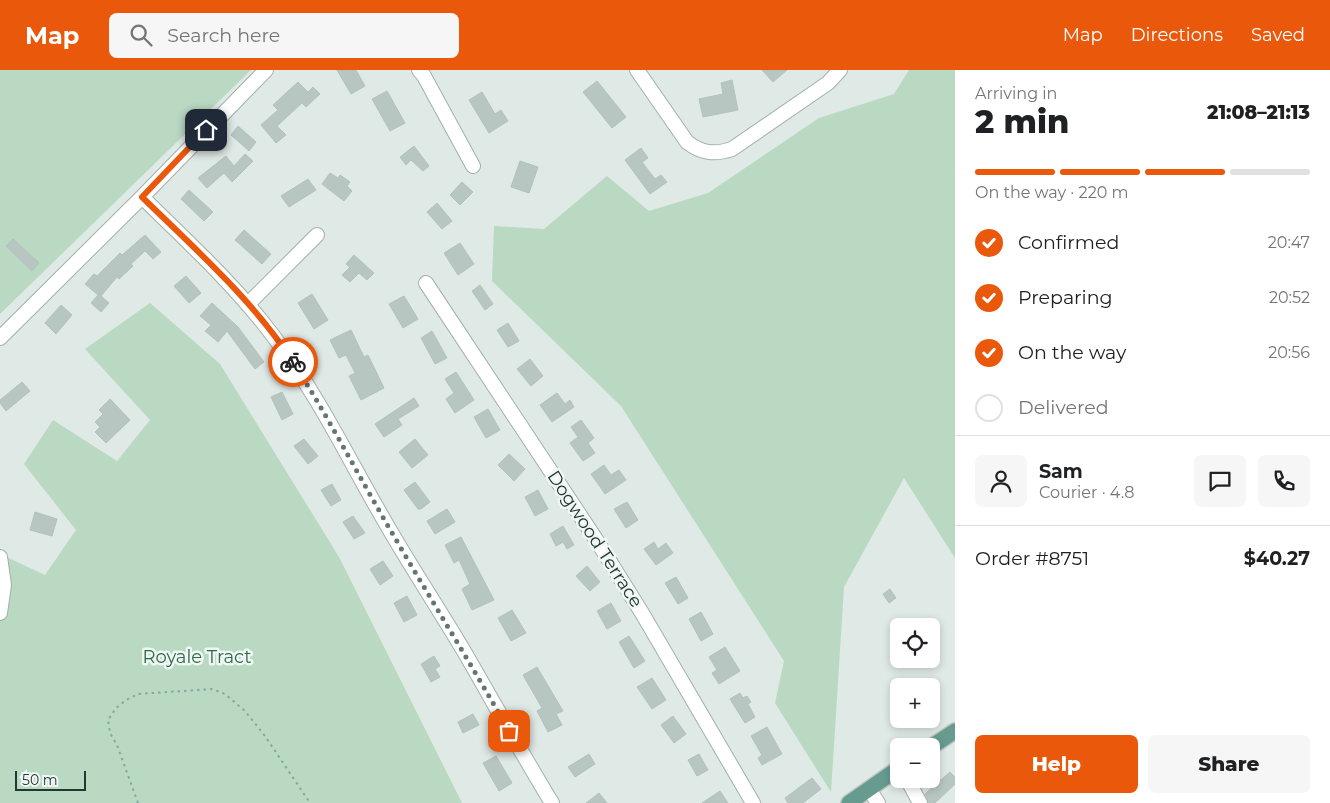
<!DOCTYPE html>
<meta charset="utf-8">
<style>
:root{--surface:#fff;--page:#f6f6f6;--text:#202124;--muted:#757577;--line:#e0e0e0;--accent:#ea580c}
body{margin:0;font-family:Montserrat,sans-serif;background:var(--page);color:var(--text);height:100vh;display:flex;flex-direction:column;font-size:19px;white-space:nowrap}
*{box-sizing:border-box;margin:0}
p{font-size:16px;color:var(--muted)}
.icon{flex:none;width:28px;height:28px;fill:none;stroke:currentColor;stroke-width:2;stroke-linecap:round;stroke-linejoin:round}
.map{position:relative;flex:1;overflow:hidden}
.drawer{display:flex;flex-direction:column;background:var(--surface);width:375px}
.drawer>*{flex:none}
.fabs{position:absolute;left:890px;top:548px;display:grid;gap:10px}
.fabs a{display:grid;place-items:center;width:50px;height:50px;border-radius:8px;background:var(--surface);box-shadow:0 2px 8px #0003;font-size:25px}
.scale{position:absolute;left:15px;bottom:12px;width:71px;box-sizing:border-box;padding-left:5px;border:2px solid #213833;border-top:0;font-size:14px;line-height:18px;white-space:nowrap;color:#213833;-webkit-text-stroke:4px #eff6f3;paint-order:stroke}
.pin{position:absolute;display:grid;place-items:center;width:42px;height:42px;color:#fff;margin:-21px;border-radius:10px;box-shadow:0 2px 8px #0006}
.courier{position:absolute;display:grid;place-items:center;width:50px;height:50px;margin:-25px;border:4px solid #ea580c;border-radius:50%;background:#fff;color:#222;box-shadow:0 1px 6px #0007}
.summary em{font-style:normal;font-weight:800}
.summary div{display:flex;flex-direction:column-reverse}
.summary{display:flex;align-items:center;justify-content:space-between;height:85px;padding:0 20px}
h1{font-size:32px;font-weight:800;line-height:38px}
.bar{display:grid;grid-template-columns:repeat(4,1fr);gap:8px 5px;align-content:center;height:60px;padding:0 20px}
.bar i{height:6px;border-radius:4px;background:var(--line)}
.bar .current{background:var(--accent)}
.bar p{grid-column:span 4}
.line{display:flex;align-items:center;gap:12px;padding:0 20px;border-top:1px solid var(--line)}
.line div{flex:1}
.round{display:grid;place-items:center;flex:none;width:52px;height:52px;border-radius:8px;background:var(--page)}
ol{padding:0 20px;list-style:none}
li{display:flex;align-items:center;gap:15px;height:55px}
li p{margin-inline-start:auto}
li .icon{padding:5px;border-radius:50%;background:var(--accent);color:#fff;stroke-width:4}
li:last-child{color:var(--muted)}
li i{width:28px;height:28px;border:2px solid var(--line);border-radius:50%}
.button{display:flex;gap:10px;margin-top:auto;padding:10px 20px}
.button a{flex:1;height:58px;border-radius:8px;background:var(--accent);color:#fff;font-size:20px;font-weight:800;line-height:58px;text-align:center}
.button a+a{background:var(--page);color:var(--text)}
header{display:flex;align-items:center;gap:30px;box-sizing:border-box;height:70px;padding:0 25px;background:var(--accent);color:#fff}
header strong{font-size:24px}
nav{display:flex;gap:28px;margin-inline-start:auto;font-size:18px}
.search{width:350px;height:45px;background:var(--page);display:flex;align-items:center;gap:12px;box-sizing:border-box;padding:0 18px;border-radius:8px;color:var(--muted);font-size:19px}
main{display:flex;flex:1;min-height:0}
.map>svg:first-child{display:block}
.green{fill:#b9d9c3}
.building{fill:#b8c6c1;stroke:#b2c2bc}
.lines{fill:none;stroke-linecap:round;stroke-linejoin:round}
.minor-casing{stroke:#a2b0ac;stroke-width:16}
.major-casing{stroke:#bcc3c2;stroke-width:18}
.path{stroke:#82aaa0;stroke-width:2;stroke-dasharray:2.5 4;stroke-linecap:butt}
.minor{stroke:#fff;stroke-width:14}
.major{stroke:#679b90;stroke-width:15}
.done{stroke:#647671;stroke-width:5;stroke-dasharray:0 9}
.route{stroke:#ea580c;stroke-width:6}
.labels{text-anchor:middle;stroke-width:5;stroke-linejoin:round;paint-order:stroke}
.street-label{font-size:18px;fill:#213833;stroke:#eff6f3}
.park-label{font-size:18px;fill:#2f6b49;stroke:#eff6f3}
</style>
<header>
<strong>Map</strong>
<div class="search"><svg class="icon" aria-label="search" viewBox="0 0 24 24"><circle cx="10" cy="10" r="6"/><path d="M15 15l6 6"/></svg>Search here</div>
<nav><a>Map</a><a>Directions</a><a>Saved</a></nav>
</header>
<main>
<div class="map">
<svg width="955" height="733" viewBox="0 0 955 733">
<rect width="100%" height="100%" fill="#dfe9e5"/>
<!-- green -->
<path class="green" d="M0,0H251L0,244Z
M909,0H955V488L904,408L844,517L831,722L775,633L784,591L621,336L492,211L494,156L544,159L607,106L649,141L708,123L819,48L894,24Z
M150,233L220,294L339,487L462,733H0V484L45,505L76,460L24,394L53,350L117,391L150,350L85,279Z"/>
<!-- building -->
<path class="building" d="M337,0H356L365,16L351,24Z
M762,0H787L773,12Z
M732,10L738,40L703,47L699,29L723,24L721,13Z
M597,11L626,47L612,58L583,22Z
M298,12L308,22L313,17L320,24L306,37L302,33L277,56L286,65L276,73L261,55L278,40L273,35Z
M387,21L405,53L390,61L372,29Z
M482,22L495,44L501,40L508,51L489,63L469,30Z
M238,56L256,72L249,81L231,65Z
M414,76L429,96L423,101L411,90L406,95L400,87Z
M641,78L648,88L642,92L655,109L661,105L667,112L650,124L625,90Z
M245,84L253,91L232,112L224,103L207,118L198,108L226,86L234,96Z
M520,91L538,97L529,123L511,117Z
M330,103L338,108L340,105L350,112L347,116L352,121L344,131L322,114Z
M308,109L316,120L289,137L281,126Z
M462,112L473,122L460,135L450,125Z
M189,120L213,142L204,151L181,129Z
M437,133L452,151L442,159L427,142Z
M244,160L271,184L262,194L235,170Z
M145,165L161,182L153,189L145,181L131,194L133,196L119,209L117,207L101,226L109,233L101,242L91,233L98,225L85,214L94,204L97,206L120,183L122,185Z
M13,169L39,193L32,201L6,176Z
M460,173L474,194L458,205L444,183Z
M354,185L374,203L367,210L359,203L350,212L342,205L350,197L346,194Z
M186,206L201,223L189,233L174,216Z
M480,215L493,234L485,240L472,221Z
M312,224L328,250L314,259L298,233Z
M404,226L418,249L403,258L389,234Z
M212,233L238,257L264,292L255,299L227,261L218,272L205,261L211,255L200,246Z
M61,235L72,245L56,264L45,253Z
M508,253L519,271L508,277L497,260Z
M351,260L364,287L368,285L384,318L361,330L349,306L355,303L346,285L339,288L330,270Z
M432,261L447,288L435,294L421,268Z
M530,289L543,306L531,316L517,299Z
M456,302L474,330L455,343L446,329L454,323L445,309Z
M22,312L30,321L6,341L0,333V330Z
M282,322L293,344L282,350L271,327Z
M557,323L565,334L570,330L574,337L552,352L540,335Z
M414,328L419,336L398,349L402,355L384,367L375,354Z
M110,329L130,350L106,373L95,362L100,357L95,352L103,344L99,340Z
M488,339L500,360L486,368L474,347Z
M581,350L594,368L588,373L595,383L583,391L570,373L578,367L571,357Z
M304,369L318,386L308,394L294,376Z
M415,369L428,385L412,398L399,382Z
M509,384L525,399L514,411L498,395Z
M604,395L611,405L619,400L626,410L605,424L591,404Z
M415,412L430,432L421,439H418L404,420Z
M332,414L341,430L331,436L321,420Z
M538,420L548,439L535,446L525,427Z
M627,432L638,450L626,458L614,439Z
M447,439L455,452L435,464L427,451Z
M35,442L57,449L52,466L30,460Z
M353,446L365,463L354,469L343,452Z
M563,456L574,475L567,479L563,472L556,476L550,464Z
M461,467L494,530L472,540L462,519L470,514L459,490L454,493L445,475Z
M654,472L658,479L666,473L673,483L656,495L644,479Z
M383,491L393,506L380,515L370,499Z
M587,496L600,512L590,521L576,506Z
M676,507L688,528L678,534L665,513Z
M890,519L896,528L889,533L883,524Z
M407,526L417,545L404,552L394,533Z
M611,533L621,551L607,559L597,541Z
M512,540L526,563L511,571L498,548Z
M701,542L713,564L701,571L689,549Z
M629,566L645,591L634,598L619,572Z
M725,577L740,601L719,614L712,603L717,600L709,587Z
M434,586L440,596L435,599L440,607L431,612L421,594Z
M537,597L563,641L556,644L562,655L548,662L537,641L542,638L523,605Z
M652,608L666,630L652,639L637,617Z
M740,623L743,628L747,626L751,632L748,634L755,647L745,653L730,629Z
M473,644L479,655L463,663L458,652Z
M673,646L686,664L674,673L661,655Z
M767,657L782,684L762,695L758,688L762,685L751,666Z
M589,684L595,694L575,707L568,697Z
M699,684L708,700L697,706L688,690Z
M496,686L512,713L499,721L483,693Z
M950,702L955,707V714L935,733H929L925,724Z
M812,708L821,719L803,733H788L785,728Z
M720,721L728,733H702Z
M599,723L607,733H586Z"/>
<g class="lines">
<defs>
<path id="minor" d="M419,0L424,6L473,96
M637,0L687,72C701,83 714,85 732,79L828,13L840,0
M142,127C188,172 236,216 274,267C319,326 351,394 388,457C413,500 440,541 465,583C494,633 522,684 552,733
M426,213L597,471L642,543L753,733
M248,234L317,165
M0,268L142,127L266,0
M0,487L4,515L0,543
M907,709L920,733
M869,719L878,733"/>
<path id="major" d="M931,677L955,661
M849,733L899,698"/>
</defs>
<!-- minor casing -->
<use href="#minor" class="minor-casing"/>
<!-- major casing -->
<use href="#major" class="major-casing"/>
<!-- path -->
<path class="path" d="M138,733L117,675L110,663L108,650L116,638L126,630L138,624L212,619L225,624L245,641L265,666L310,733"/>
<!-- minor -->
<use href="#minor" class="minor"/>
<!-- major -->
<use href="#major" class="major"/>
</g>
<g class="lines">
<!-- done -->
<path class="done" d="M293,292C327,345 356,401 388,456C428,525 470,592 509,661"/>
<!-- route -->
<path class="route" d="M206,60L142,127C195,179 253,230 293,292"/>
</g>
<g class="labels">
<!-- street labels -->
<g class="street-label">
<text transform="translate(595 469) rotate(57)" y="6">Dogwood Terrace</text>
</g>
<!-- park labels -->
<g class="park-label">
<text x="197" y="593">Royale Tract</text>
</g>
</g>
</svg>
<div class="fabs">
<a><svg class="icon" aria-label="locate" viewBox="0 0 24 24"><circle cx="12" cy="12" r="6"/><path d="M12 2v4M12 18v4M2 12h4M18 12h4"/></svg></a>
<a>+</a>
<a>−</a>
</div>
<div class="scale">50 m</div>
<div class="pin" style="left:509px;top:661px;background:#ea580c"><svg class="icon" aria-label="bag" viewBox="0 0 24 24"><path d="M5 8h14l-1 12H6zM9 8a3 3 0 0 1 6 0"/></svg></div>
<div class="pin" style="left:206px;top:60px;background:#1f2937"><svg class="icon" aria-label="home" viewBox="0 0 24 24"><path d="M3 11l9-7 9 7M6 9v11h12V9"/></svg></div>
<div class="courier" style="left:293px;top:292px"><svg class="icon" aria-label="bike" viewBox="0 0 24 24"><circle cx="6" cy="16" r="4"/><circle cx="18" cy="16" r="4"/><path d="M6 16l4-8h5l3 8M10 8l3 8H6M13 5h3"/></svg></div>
</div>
<section class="drawer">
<div class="summary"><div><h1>2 min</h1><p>Arriving in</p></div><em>21:08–21:13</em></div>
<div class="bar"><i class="current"></i><i class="current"></i><i class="current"></i><i></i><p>On the way · 220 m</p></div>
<ol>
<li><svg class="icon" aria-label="check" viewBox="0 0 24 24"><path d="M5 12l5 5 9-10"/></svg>Confirmed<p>20:47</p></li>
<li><svg class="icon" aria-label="check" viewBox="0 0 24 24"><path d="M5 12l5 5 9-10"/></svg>Preparing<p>20:52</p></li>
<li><svg class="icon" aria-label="check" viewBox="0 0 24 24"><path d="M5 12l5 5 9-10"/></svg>On the way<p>20:56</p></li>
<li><i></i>Delivered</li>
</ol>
<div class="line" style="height:90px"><a class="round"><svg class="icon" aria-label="person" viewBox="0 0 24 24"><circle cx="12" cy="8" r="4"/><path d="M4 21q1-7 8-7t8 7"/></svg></a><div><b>Sam</b><p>Courier · 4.8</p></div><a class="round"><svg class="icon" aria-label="chat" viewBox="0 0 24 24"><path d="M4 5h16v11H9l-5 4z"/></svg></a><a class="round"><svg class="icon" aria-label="phone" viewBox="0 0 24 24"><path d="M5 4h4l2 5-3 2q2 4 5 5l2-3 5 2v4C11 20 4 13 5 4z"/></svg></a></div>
<div class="line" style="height:65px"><div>Order #8751</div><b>$40.27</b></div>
<div class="button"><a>Help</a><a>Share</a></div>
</section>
</main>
